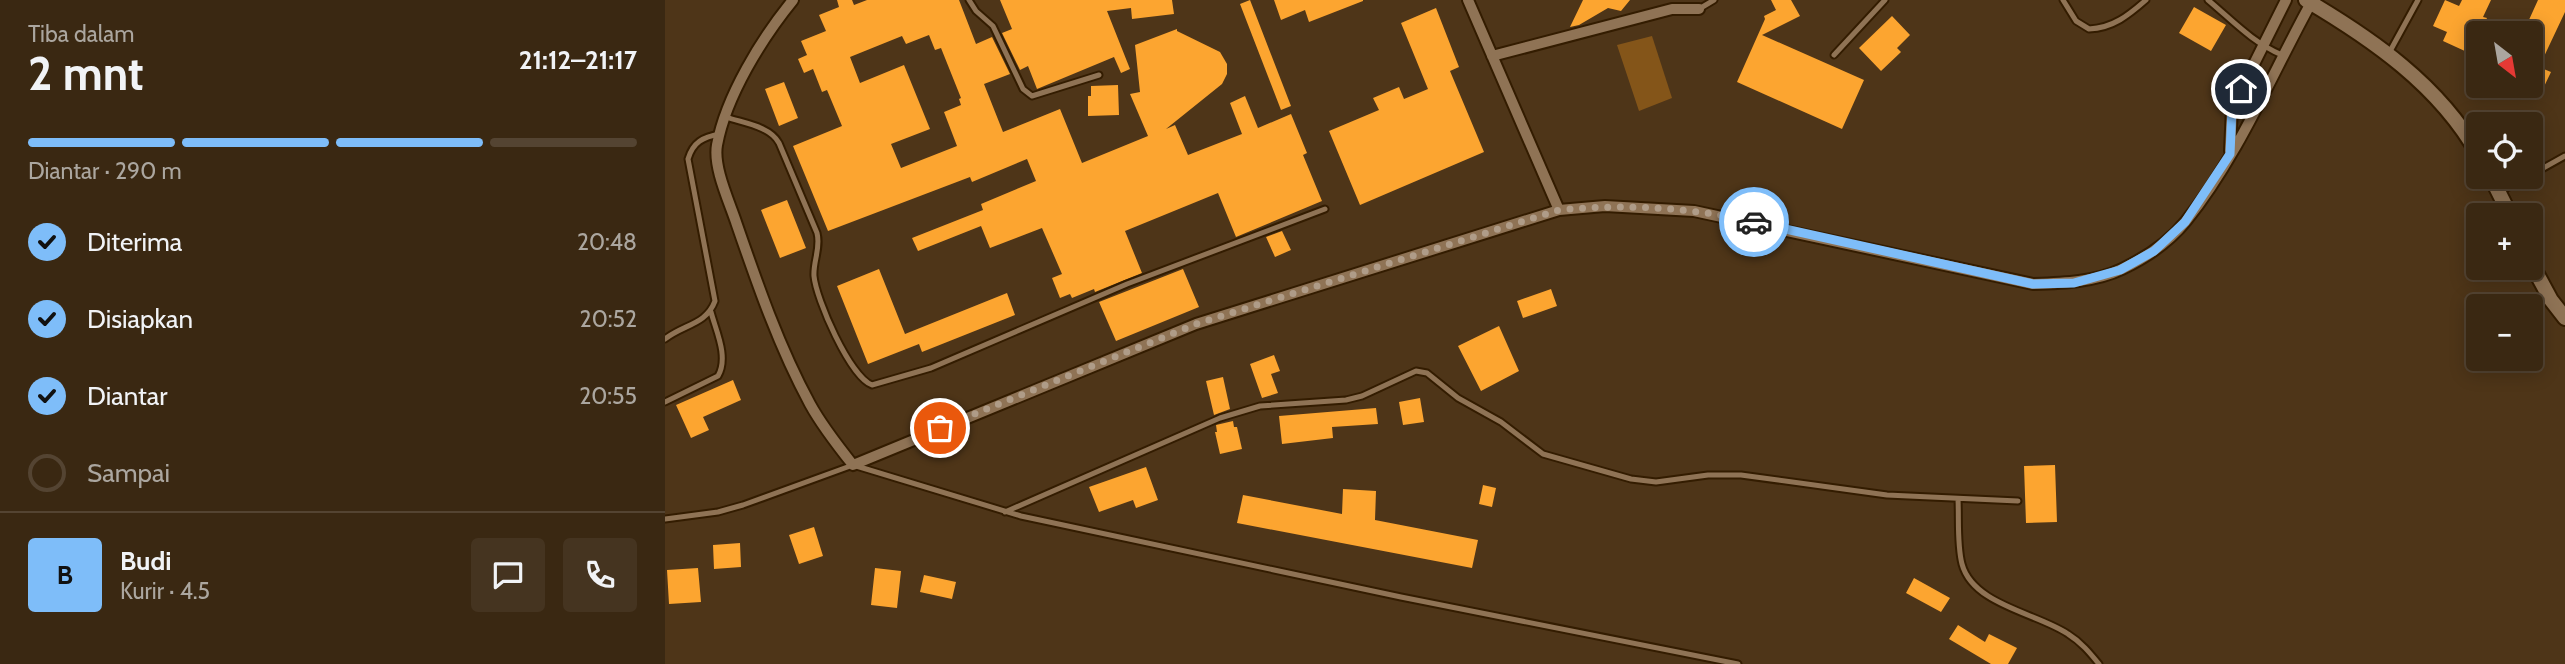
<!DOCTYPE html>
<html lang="id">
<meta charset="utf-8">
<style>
:root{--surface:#3a2812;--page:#453420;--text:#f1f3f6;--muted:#aba69f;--line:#544432;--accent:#7ebdf9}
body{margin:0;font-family:Cabin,sans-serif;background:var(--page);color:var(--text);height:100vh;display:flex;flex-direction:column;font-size:26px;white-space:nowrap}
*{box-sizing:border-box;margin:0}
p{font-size:23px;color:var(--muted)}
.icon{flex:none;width:38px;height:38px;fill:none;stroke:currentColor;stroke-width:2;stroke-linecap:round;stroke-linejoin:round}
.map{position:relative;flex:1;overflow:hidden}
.side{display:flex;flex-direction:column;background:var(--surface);width:665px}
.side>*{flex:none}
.needle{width:46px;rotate:149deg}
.buttons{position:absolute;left:1801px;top:21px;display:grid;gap:14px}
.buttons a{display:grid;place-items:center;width:77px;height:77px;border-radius:7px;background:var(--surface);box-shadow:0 4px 18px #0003,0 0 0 2px var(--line);font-size:35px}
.pin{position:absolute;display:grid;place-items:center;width:60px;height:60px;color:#fff;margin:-30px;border:4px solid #fff;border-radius:50%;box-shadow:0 2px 7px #0007}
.courier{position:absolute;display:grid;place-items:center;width:70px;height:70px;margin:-35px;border:5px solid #7ebdf9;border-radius:50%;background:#fff;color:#222;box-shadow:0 2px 9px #0007}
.overview em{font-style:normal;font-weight:700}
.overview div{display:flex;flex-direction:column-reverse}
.overview{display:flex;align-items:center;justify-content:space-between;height:119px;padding:0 28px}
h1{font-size:46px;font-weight:700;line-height:52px}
.bar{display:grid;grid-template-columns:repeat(4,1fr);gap:10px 7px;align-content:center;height:84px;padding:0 28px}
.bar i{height:9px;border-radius:5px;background:var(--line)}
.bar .selected{background:var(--accent)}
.bar p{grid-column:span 4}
.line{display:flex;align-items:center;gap:18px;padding:0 28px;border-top:2px solid var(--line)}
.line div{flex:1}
.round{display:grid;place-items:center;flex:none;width:74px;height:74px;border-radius:7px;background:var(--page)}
ol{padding:0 28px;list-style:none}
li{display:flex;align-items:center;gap:21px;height:77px}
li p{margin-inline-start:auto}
li .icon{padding:7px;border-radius:50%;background:var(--accent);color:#111;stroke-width:4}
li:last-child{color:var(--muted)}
li i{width:38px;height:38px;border:4px solid var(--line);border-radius:50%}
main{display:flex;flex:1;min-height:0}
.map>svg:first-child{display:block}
.green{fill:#845519}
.building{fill:#fca530;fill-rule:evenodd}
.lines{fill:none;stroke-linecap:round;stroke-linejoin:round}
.service-casing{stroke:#331c00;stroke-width:9}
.minor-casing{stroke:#331c00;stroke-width:14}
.tertiary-casing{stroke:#331c00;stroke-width:18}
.service{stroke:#8f7355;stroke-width:5}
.minor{stroke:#8f7355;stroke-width:10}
.tertiary{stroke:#8f7355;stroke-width:14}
.done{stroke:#af9c88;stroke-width:7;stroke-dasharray:0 12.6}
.route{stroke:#7ebdf9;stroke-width:9}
</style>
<main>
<section class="side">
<div class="overview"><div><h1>2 mnt</h1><p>Tiba dalam</p></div><em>21:12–21:17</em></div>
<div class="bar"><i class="selected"></i><i class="selected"></i><i class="selected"></i><i></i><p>Diantar · 290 m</p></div>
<ol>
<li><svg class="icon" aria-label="check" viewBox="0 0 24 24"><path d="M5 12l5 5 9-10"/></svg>Diterima<p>20:48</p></li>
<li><svg class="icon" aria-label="check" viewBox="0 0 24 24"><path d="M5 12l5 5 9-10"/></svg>Disiapkan<p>20:52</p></li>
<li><svg class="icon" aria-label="check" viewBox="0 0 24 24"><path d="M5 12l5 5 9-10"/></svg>Diantar<p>20:55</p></li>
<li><i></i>Sampai</li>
</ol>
<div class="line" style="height:126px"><b class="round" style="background:var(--accent);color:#111">B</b><div><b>Budi</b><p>Kurir · 4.5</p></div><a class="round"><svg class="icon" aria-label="chat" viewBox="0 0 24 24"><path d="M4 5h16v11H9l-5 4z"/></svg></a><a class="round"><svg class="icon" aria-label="phone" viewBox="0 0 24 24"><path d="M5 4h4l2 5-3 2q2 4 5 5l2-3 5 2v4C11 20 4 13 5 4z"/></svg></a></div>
</section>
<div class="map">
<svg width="1900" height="664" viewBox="0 0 1900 664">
<rect width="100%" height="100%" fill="#4e3518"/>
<!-- green -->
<path class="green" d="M987,36L1007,98L974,111L952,45Z"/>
<!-- building -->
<path class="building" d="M172,0H187L189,5L202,0H294L311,44L327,37L345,74L319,84L338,132L395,109L417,163L483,136L465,94L475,92L470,45L512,29V31L555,52L562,64V74L557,84L501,129L510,125L523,155L577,134L565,103L580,96L593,128L626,114L642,153L638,155L657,201L571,237L553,193L460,231L477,273L430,292L429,289L407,298L405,294L395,298L387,278L397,274L377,228L325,248L316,226L253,251L247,238L318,210L316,204L371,181L362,159L307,182L305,177L163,231L128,146L177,126L162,90L157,92L148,69L139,73L133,59L142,55L136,41L161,31L154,15L174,7ZM264,35L270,50L276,48L296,98L294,99L296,105L279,112L292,146L236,168L226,144L265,129L239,65L195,83L185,57L237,36L241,44Z
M335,0H507L509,14L467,19L466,8L442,11L465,69L456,73L449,57L372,89L363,66L355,70L337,33L347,29Z
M585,0L626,106L616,110L575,4Z
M609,0H698V1L644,22L640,10L616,20Z
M918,0H965L956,11L943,8L914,25L905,27Z
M1106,0H1126L1135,16L1097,35L1199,80L1177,129L1072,82L1100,19L1099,16L1111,10Z
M1780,0L1794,6L1797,0H1826L1818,17L1822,18L1809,45L1806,43L1802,52L1778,41L1782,32L1768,26Z
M1873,0H1900V12L1874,67L1886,72L1875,95L1866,90V33H1858Z
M1529,7L1561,25L1546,51L1514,33Z
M771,8L794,67L785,71L819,152L695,205L664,131L714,110L708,98L734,87L739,99L763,89L736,23Z
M1227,16L1245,35L1232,48L1236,52L1216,71L1194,48Z
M119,82L133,118L114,126L100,89Z
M453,85L454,115L423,116V96H426V86Z
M122,200L141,248L115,258L96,210Z
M617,231L626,250L610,257L601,237Z
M214,269L240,334L342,293L350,315L257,352L254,344L203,364L172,286Z
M518,269L534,307L451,341L434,302Z
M886,289L892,306L858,318L852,301Z
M834,326L854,371L816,391L793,346Z
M609,355L615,371L606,374L613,393L597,398L585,364Z
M558,377L565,409L549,415L541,381Z
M68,380L76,400L38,417L44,430L26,438L11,405Z
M755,398L759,422L738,425L734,402Z
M711,408L713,424L667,427L668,438L617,444L614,416Z
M568,421L569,427H572L577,449L555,454L550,432H552L551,425Z
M1390,465L1392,522L1361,523L1359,466Z
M481,467L493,500L471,508L468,500L434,512L424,487Z
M818,485L831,488L827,507L814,504Z
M678,489L711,491L710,520L813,540L807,568L572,523L578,495L677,514Z
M149,527L158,556L134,564L124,535Z
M75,543L76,567L49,569L48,545Z
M33,568L36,602L4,604L2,570Z
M210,568L236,571L232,608L206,605Z
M259,575L291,582L287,599L255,592Z
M1249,578L1285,598L1276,612L1241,593Z
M1293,625L1320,642L1324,634L1352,648L1343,664H1326L1284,639Z"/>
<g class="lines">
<defs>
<path id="service" d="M304,0L311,11L328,26L358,89L367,96L434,75
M1398,0L1411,21L1424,29C1448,28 1464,15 1481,0
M1543,0C1568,21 1587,42 1617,55
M1034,9L1049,0
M1724,53L1753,0
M1169,55L1220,0
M61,117C78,123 105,126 114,143L152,233C156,248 148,261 149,276C151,299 185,377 207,385L266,368L462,284L660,209
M1866,175L1900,156
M1834,192L1863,177
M0,339C19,324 41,325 50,301L23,159C28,142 38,137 55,134
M0,402L53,376C64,357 51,331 46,312
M1293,499C1294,520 1292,545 1297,564C1308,605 1372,613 1403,634C1416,642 1425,653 1434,664
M340,512L555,418L595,406L681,400L697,396L751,371L762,373L793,398L836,422L878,454L966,479L991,482L1043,475H1076L1222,495L1353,501
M0,519L53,512L78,505L188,465L356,516L736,597L1073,664"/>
<path id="minor" d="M128,0C97,38 61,96 52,145C48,167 64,201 71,222C92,283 114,347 145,404C157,426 172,445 188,465L531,324L894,210L940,206L1029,211L1368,284C1398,283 1430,282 1457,269C1480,258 1505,241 1521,221C1572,158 1607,74 1646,3
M803,0L894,210
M827,56L1007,9H1034
M1565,151L1567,108L1621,0"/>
<path id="tertiary" d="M1641,0C1707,39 1774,85 1813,154
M1826,177L1845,215
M1866,263L1886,300L1900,318"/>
</defs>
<!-- service casing -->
<use href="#service" class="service-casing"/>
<!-- minor casing -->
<use href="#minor" class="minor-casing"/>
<!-- tertiary casing -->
<use href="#tertiary" class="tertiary-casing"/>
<!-- service -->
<use href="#service" class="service"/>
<!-- minor -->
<use href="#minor" class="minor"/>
<!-- tertiary -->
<use href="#tertiary" class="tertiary"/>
</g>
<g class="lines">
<!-- done -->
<path class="done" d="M275,428L531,324L894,210C960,204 1024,207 1089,222"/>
<!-- route -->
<path class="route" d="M1089,222L1368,284L1409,283L1455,270L1489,251L1520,222L1565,154L1567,108L1576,89"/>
</g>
</svg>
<div class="buttons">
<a><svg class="needle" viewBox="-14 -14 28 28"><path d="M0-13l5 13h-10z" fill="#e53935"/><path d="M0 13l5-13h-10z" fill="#aba69f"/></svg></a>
<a><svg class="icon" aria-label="locate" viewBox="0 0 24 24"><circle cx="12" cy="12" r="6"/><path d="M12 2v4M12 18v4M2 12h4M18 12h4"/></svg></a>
<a>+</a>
<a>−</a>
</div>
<div class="pin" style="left:275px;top:428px;background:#ea580c"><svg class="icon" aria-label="bag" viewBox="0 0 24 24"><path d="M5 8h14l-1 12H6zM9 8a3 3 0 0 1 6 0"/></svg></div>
<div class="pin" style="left:1576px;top:89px;background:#1f2937"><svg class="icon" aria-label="home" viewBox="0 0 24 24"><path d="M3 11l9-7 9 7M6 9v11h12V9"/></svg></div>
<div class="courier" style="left:1089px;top:222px"><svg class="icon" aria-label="car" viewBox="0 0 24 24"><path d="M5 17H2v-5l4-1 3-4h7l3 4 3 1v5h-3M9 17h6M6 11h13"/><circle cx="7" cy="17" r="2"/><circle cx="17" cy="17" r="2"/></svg></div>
</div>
</main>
